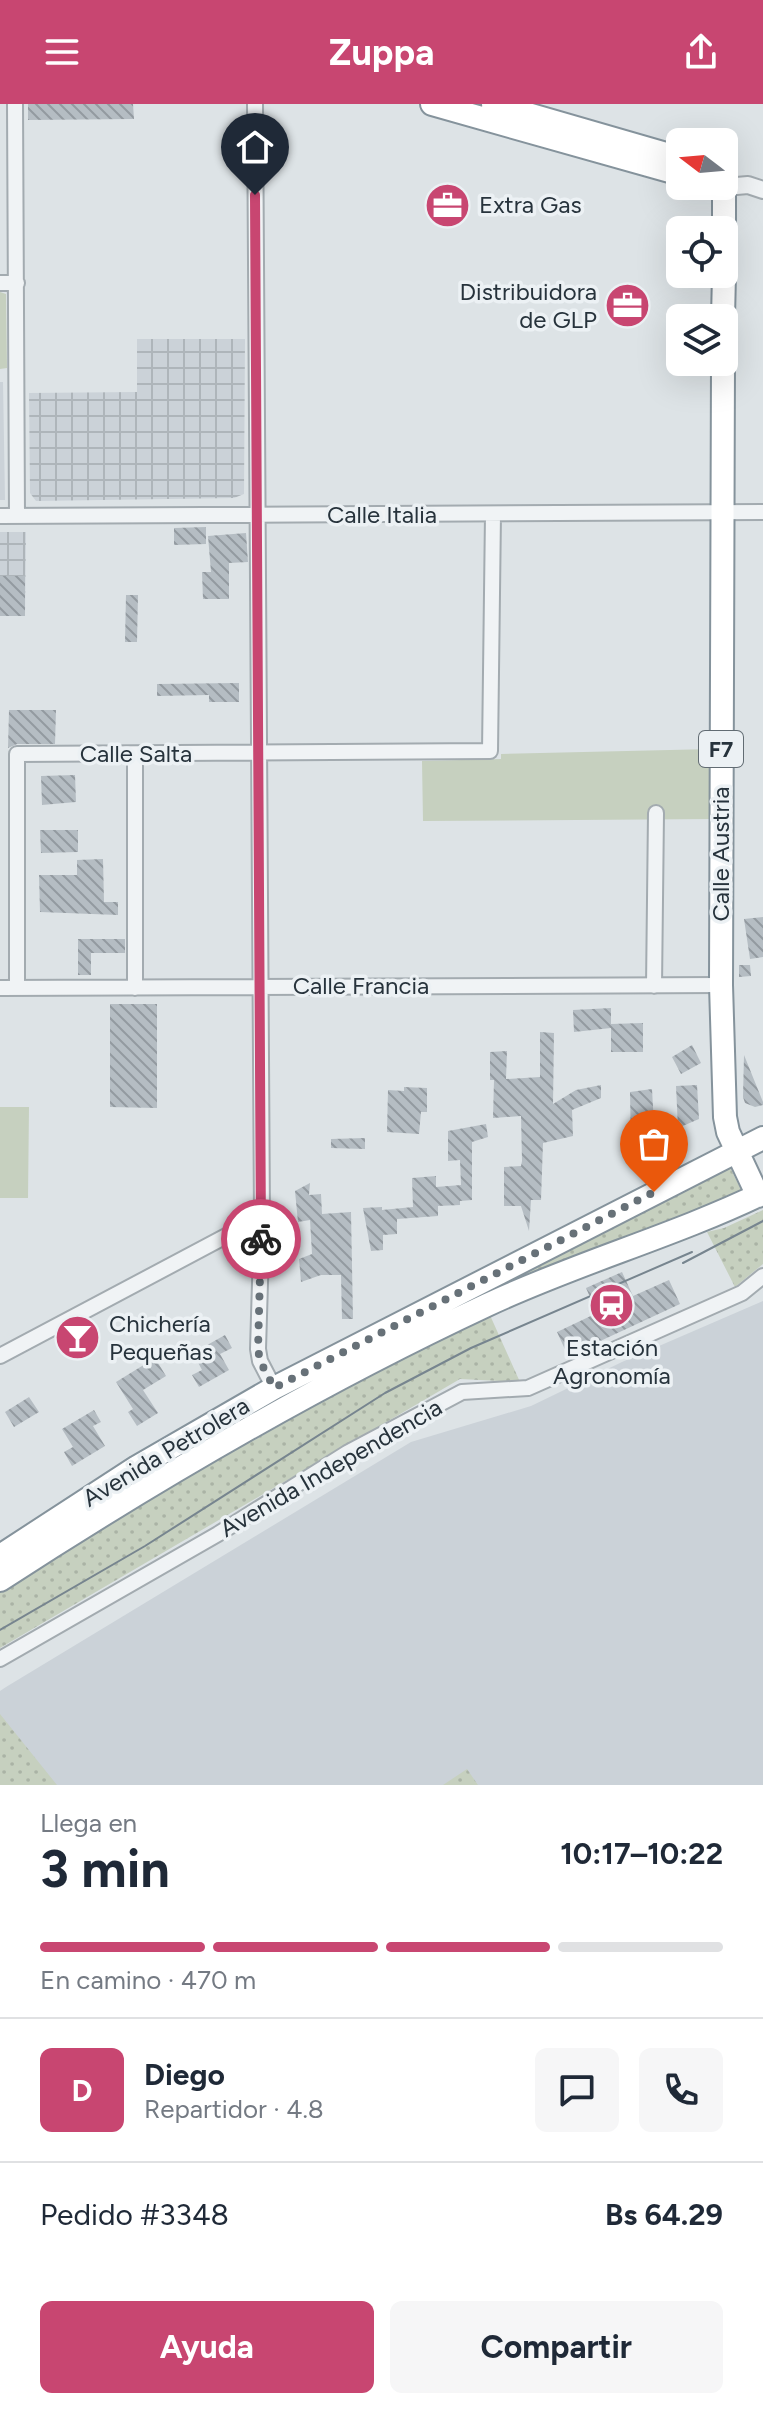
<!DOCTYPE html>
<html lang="es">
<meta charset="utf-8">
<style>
:root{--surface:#fff;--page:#f6f6f7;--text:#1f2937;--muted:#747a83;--line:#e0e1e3;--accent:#c84671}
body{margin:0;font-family:Figtree,sans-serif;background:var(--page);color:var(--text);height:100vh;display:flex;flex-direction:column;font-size:30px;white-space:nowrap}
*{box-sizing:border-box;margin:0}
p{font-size:26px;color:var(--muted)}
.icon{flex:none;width:44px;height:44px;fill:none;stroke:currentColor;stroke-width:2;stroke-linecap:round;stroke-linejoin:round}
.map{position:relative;height:1681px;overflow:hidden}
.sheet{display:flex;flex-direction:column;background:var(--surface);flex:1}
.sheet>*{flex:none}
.needle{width:52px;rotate:286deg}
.fabs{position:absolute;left:666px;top:24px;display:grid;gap:16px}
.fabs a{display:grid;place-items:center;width:72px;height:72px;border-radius:12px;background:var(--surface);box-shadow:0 8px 32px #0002;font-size:40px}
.pin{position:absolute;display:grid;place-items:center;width:68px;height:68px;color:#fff;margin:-82px -34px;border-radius:50% 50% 50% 0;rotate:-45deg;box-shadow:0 0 8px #0007}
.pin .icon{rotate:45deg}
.courier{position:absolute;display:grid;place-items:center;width:80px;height:80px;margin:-40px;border:6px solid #c84671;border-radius:50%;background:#fff;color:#222;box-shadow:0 2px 10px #0007}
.headline em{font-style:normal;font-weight:700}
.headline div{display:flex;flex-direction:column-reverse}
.headline{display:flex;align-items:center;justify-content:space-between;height:136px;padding:0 40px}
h1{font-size:52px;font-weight:700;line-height:60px}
.bar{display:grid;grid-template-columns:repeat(4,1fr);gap:12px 8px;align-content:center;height:96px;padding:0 40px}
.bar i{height:10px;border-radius:6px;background:var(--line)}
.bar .current{background:var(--accent)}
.bar p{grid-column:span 4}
.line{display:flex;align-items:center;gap:20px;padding:0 40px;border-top:2px solid var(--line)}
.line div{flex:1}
.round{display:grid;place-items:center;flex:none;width:84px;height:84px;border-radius:12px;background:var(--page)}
.action{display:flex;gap:16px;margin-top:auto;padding:16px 40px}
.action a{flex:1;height:92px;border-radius:12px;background:var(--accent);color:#fff;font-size:32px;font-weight:700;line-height:92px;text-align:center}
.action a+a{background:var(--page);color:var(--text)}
header{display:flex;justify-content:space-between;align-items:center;height:104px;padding:0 40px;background:var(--accent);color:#fff;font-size:36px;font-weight:700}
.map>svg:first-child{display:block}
.built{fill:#cbd2d8}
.industrial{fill:url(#industrial-grid)}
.grass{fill:url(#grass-dots)}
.park{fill:#c6d0bf}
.building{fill:url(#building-back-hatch)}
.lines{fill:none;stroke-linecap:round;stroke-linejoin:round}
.minor-casing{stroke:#a3abb0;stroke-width:18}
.tertiary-casing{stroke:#a3abb0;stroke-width:20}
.trunk-casing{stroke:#85939c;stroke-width:26}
.minor{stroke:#f0f3f5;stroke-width:14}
.tertiary{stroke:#f0f3f5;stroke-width:16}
.trunk{stroke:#fff;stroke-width:22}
.tram{stroke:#77858f;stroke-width:2}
.done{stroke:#677178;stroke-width:8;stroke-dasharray:0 14.4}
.route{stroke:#c84671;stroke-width:10}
.labels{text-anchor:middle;stroke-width:7;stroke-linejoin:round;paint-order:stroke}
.shield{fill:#ecf1f4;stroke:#626c73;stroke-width:2}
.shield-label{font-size:22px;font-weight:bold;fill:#27333c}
.poi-label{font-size:24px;fill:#27333c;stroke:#ecf1f4;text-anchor:start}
.street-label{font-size:24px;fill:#27333c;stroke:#ecf1f4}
</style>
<header><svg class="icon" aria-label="menu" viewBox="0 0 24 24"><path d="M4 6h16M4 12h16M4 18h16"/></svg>Zuppa<svg class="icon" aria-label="share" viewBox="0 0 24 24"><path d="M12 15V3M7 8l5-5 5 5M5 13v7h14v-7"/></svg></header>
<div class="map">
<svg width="763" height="1681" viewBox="0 0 763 1681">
<defs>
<pattern id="industrial-grid" width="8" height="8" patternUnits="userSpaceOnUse" patternTransform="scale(2)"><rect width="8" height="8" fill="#cbd2d8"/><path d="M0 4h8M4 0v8" fill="none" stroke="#aeb5ba"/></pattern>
<pattern id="grass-dots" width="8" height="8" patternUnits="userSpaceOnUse" patternTransform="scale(2)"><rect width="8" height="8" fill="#c6d0bf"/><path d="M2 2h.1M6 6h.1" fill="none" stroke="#aab3a5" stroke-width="1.8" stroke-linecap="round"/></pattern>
<pattern id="building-back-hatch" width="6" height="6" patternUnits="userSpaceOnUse" patternTransform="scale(2)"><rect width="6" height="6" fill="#b5bdc3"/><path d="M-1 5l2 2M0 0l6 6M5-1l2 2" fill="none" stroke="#939aa0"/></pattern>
</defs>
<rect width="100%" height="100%" fill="#dde3e6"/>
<!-- built -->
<path class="built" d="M0,278H3L5,396H0Z
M763,1197V1681H0V1587L6,1583L411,1338L531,1302L622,1258Z"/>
<!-- industrial -->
<path class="industrial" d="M137,235H245L244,390L234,394L36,397L30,389L29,289L137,288Z
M0,428H26L25,512H0Z"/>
<!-- grass -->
<path class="grass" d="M729,1061L742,1088L523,1176L0,1469V1461L196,1338L269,1296Z
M763,1106V1160L735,1183L707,1128L724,1124Z
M489,1209L520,1278L460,1275L0,1544V1488L111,1414L234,1340L255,1336L363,1271Z
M0,1610L57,1681H0Z
M467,1665L478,1681H443Z"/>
<!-- park -->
<path class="park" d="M0,188L6,190L7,264L0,265Z
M713,645V715L423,717L422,657L501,655V650Z
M0,1003H29L28,1094H0Z"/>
<!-- building -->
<path class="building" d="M28,0H133L134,15L28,16Z
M206,423V440L174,441V424Z
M246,429L248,458L229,459V495H203L202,468H211L208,432Z
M0,472H25V512H0Z
M126,491H138L137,538H125Z
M239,579V598H209V591L157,592V580Z
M9,606H56L55,640H17L8,644Z
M75,671L76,698L42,701L41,672Z
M40,726H78V748L41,749Z
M103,755L104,798H118V811L40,808L39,771H77V756Z
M763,813V853L750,855L744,815Z
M78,835H125V849H91V871H78Z
M739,861H750L751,872L739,873Z
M110,900H157V1004L110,1003Z
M611,904V920L643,919V948H611V924L574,928L573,906Z
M540,928L554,929L553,1000L576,986L601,981V994L572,1006L573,1032L543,1039L541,1096H531L529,1127L521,1102H504V1063L521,1062L522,1057L521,1012L493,1014L494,976H490V948L507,947L506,975L540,973Z
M692,941L701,959L681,970L672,953Z
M744,951L763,998V1001L755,1003L745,999L743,993Z
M697,981L699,1015L678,1024L676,982Z
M404,983L427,984V1008H421L419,1030L387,1028L388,986L404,987Z
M652,985L655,1039L631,1041L630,988Z
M486,1020L488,1033L472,1038V1096L460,1097V1101L438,1102V1112L397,1115V1130L383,1131V1146L371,1147L363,1104L382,1103V1106L413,1103L412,1074L436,1072V1083L461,1081L460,1056L448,1057V1027Z
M365,1034V1045L331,1044V1035Z
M310,1079L309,1091L321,1090L322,1110L351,1108L353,1215H342L341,1171H321L301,1178L299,1155L312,1150L310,1116L298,1118L295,1087Z
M622,1168L633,1192L669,1176L680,1200L568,1252L557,1228L597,1209L586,1184Z
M225,1231L232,1244L220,1250L229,1266L199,1283L192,1271L202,1266L193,1249Z
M155,1254L166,1272L143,1286L158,1309L137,1322L128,1308L133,1305L116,1278Z
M29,1293L39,1308L14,1323L5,1308Z
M94,1306L101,1318L93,1322L105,1342L72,1362L64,1348L73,1343L62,1325Z"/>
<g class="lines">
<defs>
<path id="minor" d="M15,0L17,412
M255,0L262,1113L258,1245L260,1257L274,1284
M0,179H17
M0,412L763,408
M135,651V884
M654,882L656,709
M0,884L721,881
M17,884V650L490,647L493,410
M0,1252L262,1113
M0,1555L218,1430L347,1349L462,1288L528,1284L742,1189L763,1172"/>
<path id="tertiary" d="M725,83L748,81L763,86"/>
<path id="trunk" d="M432,0L680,70
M493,0L680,54
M724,65V160
M723,214L724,170
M723,258L721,881L725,1013L728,1028L758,1092
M0,1452L137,1363L274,1284L763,1034
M0,1476C157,1374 316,1281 487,1201C576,1159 674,1132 763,1089"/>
</defs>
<!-- minor casing -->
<use href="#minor" class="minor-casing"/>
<!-- tertiary casing -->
<use href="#tertiary" class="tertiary-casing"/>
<!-- trunk casing -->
<use href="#trunk" class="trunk-casing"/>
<!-- minor -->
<use href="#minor" class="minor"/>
<!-- tertiary -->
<use href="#tertiary" class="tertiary"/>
<!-- trunk -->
<use href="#trunk" class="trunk"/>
<!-- tram -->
<path class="tram" d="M683,1159L763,1117
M0,1526L145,1442L385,1289L471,1244L692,1148"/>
</g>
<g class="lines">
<!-- done -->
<path class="done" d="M261,1135L258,1245L260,1257L274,1284L654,1088"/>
<!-- route -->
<path class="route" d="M255,91L261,1135"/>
</g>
<!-- icons -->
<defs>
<symbol id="office-disc" viewBox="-11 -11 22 22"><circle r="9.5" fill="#c84671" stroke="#ecf1f4"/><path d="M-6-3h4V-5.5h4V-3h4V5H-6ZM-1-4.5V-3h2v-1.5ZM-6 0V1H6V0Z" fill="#fff"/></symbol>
<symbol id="station-disc" viewBox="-11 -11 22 22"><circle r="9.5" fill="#c84671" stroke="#ecf1f4"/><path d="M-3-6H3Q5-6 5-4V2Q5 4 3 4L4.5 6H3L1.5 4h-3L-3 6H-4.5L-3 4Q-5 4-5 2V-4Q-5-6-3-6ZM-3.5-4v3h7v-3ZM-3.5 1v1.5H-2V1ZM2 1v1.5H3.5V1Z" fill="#fff"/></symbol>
<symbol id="bar-disc" viewBox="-11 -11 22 22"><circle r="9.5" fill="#c84671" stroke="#ecf1f4"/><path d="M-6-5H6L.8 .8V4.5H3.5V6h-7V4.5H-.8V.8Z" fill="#fff"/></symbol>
</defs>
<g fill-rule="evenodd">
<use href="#office-disc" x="422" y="76" width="51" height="51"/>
<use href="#office-disc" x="602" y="176" width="51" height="51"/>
<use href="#station-disc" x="586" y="1176" width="51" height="51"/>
<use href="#bar-disc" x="52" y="1208" width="51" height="51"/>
</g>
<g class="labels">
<!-- shield labels -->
<rect class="shield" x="699" y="627" width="44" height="36" rx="6"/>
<g class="shield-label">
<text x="721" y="653">F7</text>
</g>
<!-- poi labels -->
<g class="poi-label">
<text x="479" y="109">Extra Gas</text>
<text x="597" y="196" text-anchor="end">Distribuidora<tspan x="597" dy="28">de GLP</tspan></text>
<text x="109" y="1228">Chichería<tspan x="109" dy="28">Pequeñas</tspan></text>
<text x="612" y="1252" text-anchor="middle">Estación<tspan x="612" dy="28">Agronomía</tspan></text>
</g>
<!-- street labels -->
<g class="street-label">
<text x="382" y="419">Calle Italia</text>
<text x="136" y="658">Calle Salta</text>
<text transform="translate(721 750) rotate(-90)" y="8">Calle Austria</text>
<text x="361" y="890">Calle Francia</text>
<text transform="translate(166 1348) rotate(-31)" y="8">Avenida Petrolera</text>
<text transform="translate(331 1364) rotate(-30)" y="8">Avenida Independencia</text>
</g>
</g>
</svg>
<div class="fabs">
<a><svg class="needle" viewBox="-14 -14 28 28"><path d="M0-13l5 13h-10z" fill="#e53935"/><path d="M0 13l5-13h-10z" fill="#747a83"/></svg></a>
<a><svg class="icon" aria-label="locate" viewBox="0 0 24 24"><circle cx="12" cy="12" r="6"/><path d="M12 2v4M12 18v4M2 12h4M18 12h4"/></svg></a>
<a><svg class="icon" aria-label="layers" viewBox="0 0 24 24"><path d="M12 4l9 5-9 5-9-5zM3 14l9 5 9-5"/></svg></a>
</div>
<div class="pin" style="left:654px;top:1088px;background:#ea580c"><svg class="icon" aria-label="bag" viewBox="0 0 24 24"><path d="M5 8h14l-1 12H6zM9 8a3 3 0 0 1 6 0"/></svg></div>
<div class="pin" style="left:255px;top:91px;background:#1f2937"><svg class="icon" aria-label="home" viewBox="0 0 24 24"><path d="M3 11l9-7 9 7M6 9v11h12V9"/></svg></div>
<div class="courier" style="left:261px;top:1135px"><svg class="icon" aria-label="bike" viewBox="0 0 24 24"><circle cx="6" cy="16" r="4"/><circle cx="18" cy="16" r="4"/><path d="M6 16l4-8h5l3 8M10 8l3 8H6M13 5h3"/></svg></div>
</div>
<section class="sheet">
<div class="headline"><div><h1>3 min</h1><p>Llega en</p></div><em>10:17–10:22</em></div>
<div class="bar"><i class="current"></i><i class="current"></i><i class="current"></i><i></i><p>En camino · 470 m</p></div>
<div class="line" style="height:144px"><b class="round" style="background:var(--accent);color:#fff">D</b><div><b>Diego</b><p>Repartidor · 4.8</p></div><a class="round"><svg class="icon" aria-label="chat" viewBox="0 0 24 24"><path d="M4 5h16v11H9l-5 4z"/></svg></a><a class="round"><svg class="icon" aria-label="phone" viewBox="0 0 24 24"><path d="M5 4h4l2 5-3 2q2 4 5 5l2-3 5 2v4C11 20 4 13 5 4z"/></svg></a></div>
<div class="line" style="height:104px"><div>Pedido #3348</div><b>Bs 64.29</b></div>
<div class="action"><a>Ayuda</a><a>Compartir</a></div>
</section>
